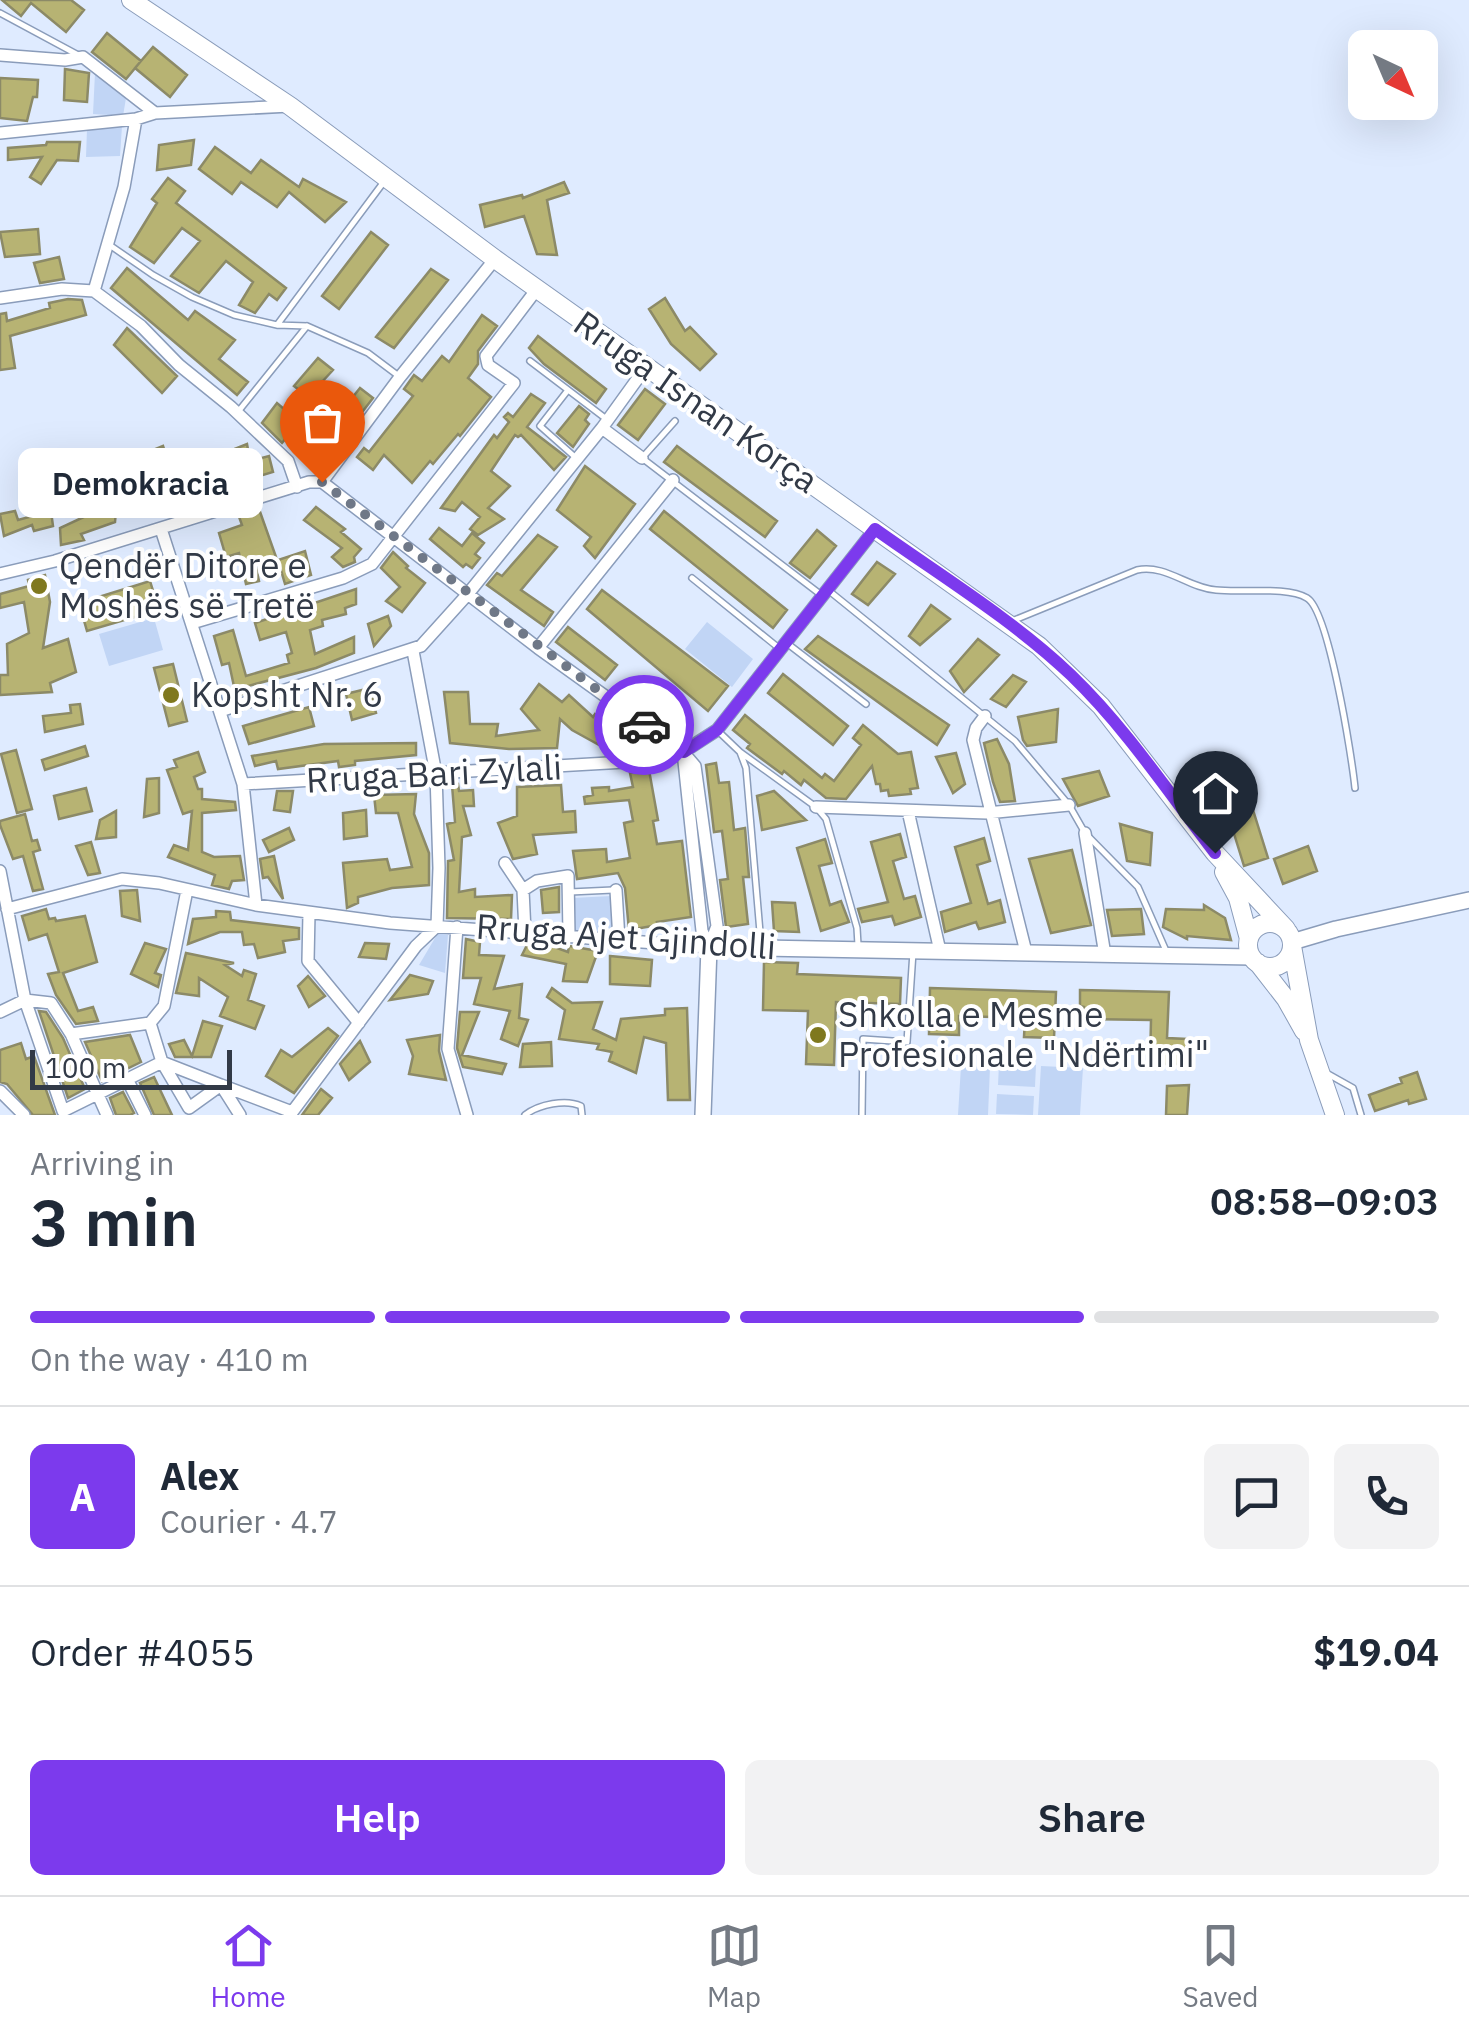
<!DOCTYPE html>
<meta charset="utf-8">
<style>
:root{--surface:#fff;--page:#f2f2f3;--text:#1f2937;--muted:#747a83;--line:#e0e1e3;--accent:#7c3aed}
body{margin:0;font-family:"IBM Plex Sans",sans-serif;background:var(--page);color:var(--text);height:100vh;display:flex;flex-direction:column;font-size:38px;white-space:nowrap}
*{box-sizing:border-box;margin:0}
p{font-size:32px;color:var(--muted)}
.icon{flex:none;width:55px;height:55px;fill:none;stroke:currentColor;stroke-width:2;stroke-linecap:round;stroke-linejoin:round}
.map{position:relative;height:1115px;overflow:hidden}
.drawer{display:flex;flex-direction:column;background:var(--surface);flex:1}
.drawer>*{flex:none}
.needle{width:65px;rotate:136deg}
.controls{position:absolute;left:1348px;top:30px;display:grid;gap:20px}
.controls a{display:grid;place-items:center;width:90px;height:90px;border-radius:15px;background:var(--surface);box-shadow:0 10px 40px #0002;font-size:50px}
.scale{position:absolute;left:30px;bottom:25px;width:202px;box-sizing:border-box;padding-left:10px;border:5px solid #323a47;border-top:0;font-size:28px;line-height:35px;white-space:nowrap;color:#323a47;-webkit-text-stroke:8px #fff;paint-order:stroke}
.pin{position:absolute;display:grid;place-items:center;width:85px;height:85px;color:#fff;margin:-102px -42px;border-radius:50% 50% 50% 0;rotate:-45deg;box-shadow:0 0 10px #0007}
.pin .icon{rotate:45deg}
.courier{position:absolute;display:grid;place-items:center;width:100px;height:100px;margin:-50px;border:8px solid #7c3aed;border-radius:50%;background:#fff;color:#222;box-shadow:0 2px 12px #0007}
.bubble{position:absolute;height:70px;border-radius:15px;background:var(--surface);box-shadow:0 10px 40px #0002;font-size:32px;font-weight:600;line-height:70px;text-align:center}
.overview em{font-style:normal;font-weight:600}
.overview div{display:flex;flex-direction:column-reverse}
.overview{display:flex;align-items:center;justify-content:space-between;height:170px;padding:0 30px}
h1{font-size:65px;font-weight:600;line-height:75px}
.bar{display:grid;grid-template-columns:repeat(4,1fr);gap:15px 10px;align-content:center;height:120px;padding:0 30px}
.bar i{height:12px;border-radius:8px;background:var(--line)}
.bar .current{background:var(--accent)}
.bar p{grid-column:span 4}
.line{display:flex;align-items:center;gap:25px;padding:0 30px;border-top:2px solid var(--line)}
.line div{flex:1}
.round{display:grid;place-items:center;flex:none;width:105px;height:105px;border-radius:15px;background:var(--page)}
.primary-button{display:flex;gap:20px;margin-top:auto;padding:20px 30px}
.primary-button a{flex:1;height:115px;border-radius:15px;background:var(--accent);color:#fff;font-size:40px;font-weight:600;line-height:115px;text-align:center}
.primary-button a+a{background:var(--page);color:var(--text)}
.tab-bar{display:flex;justify-content:space-around;align-items:center;height:140px;border-top:2px solid var(--line);background:var(--surface);font-size:28px;color:var(--muted)}
.tab-bar a{display:grid;justify-items:center;gap:5px}
.tab-bar .current{color:var(--accent)}
.map>svg:first-child{display:block}
.green{fill:#c1d5f5}
.building{fill:#b7b373;stroke:#8c8a67;stroke-width:2.5}
.lines{fill:none;stroke-linecap:round;stroke-linejoin:round}
.lane-casing{stroke:#8a9cba;stroke-width:8}
.street-casing{stroke:#8a9cba;stroke-width:14}
.secondary-casing{stroke:#8a9cba;stroke-width:18}
.primary-casing{stroke:#8a9cba;stroke-width:20}
.lane{stroke:#fff;stroke-width:5}
.street{stroke:#fff;stroke-width:11}
.secondary{stroke:#fff;stroke-width:15}
.primary{stroke:#fff;stroke-width:18}
.done{stroke:#6f7887;stroke-width:10;stroke-dasharray:0 18}
.route{stroke:#7c3aed;stroke-width:12}
.poi-dot{fill:#7f781e;stroke:#fff;stroke-width:4}
.labels{text-anchor:middle;stroke-width:8;stroke-linejoin:round;paint-order:stroke}
.street-label{font-size:35px;fill:#323a47;stroke:#fff}
.poi-label{font-size:35px;fill:#323a47;stroke:#fff;text-anchor:start}
</style>
<div class="map">
<svg width="1469" height="1115" viewBox="0 0 1469 1115">
<rect width="100%" height="100%" fill="#dfebff"/>
<!-- green -->
<path class="green" d="M95,73L126,98L123,116L93,114Z
M122,126L120,156L86,157L87,129Z
M154,618L163,650L109,666L99,634Z
M707,622L753,659L732,687L685,649Z
M611,896V933L573,931L572,898Z
M438,933L448,935L445,973L419,965Z
M999,1064L1036,1065L1035,1087L998,1085Z
M961,1066L990,1067L988,1115H958Z
M1041,1066L1083,1068L1080,1115H1038Z
M997,1094L1034,1096L1033,1115L996,1114Z"/>
<!-- building -->
<path class="building" d="M2,0H71L84,10L66,32L31,3L21,16Z
M107,33L141,61L126,79L92,52Z
M153,47L187,75L170,97L135,68Z
M65,69L89,73L87,102L64,100Z
M0,78L38,80L37,97H33L27,121L0,118Z
M194,140L191,165L157,170L159,145Z
M47,142H80L78,161L57,160L41,184L30,177L42,157L8,160V148L46,145Z
M215,147L251,173L261,160L299,187L303,179L346,202L325,222L289,192L277,207L241,182L232,194L199,169Z
M168,178L185,191L176,203L286,288L277,300L269,294L255,313L239,305L253,282L226,261L199,293L171,276L200,241L182,228L154,263L130,247L157,203L152,199Z
M564,182L569,193L547,200L557,255L537,254L524,216L485,227L480,205L522,195L523,198Z
M38,229L40,254L5,257L0,232Z
M371,232L388,245L339,309L322,296Z
M59,257L64,279L40,283L34,263Z
M127,268L188,320L195,311L235,340L219,359L248,382L237,395L111,288Z
M431,269L448,280L394,348L376,337Z
M665,298L685,331L690,327L716,354L700,370L671,344L649,309Z
M68,299L82,300L86,315L10,336L15,368L0,370V314L6,313L7,321L50,308L49,303Z
M482,315L497,326L478,351V364L468,378L491,397L460,436L458,434L433,464L430,461L412,483L384,455L373,470L357,457L364,448L369,452L413,396L404,389L414,375L422,381L442,356L449,362Z
M127,328L177,376L162,393L114,345Z
M538,336L606,389L596,403L544,364L529,348Z
M318,358L333,370L308,397L294,386Z
M360,388L373,398L326,459L292,431L282,443L262,423L277,403L306,428L318,412L332,423Z
M645,389L665,404L638,440L618,425Z
M531,394L545,403L527,427L566,457L554,470L521,435L518,437L515,435L491,471L510,486L488,508L504,519L478,535L470,529L480,517L462,502L455,511L441,508L494,435L497,438L509,422L504,417L508,413L513,417Z
M579,406L589,414L585,420L589,424L573,447L557,433Z
M247,444L250,461L269,456L273,472L256,477L258,484L245,489L242,480L217,490L211,478L238,470L232,450Z
M163,446L171,471L183,468L186,478L204,474L207,487L187,497L191,509L183,511L168,482L162,484L153,450Z
M677,446L777,521L765,537L664,462Z
M585,466L635,504L595,558L584,546L591,537L557,510Z
M316,507L345,529L341,532L361,549L354,557L355,562L343,567L332,557L342,548L304,520Z
M259,509L276,557L255,563L259,581L246,584L239,553L226,557L219,533L242,525L238,514Z
M15,511L18,520L51,511L53,526L34,531L32,525L4,536L0,514Z
M116,511L115,522L81,534L84,540L61,545L60,528L88,515Z
M664,511L787,610L773,628L650,529Z
M439,528L462,546L472,533L484,543L475,554L480,558L472,568L466,564L463,567L430,539Z
M817,530L836,546L810,578L790,563Z
M538,535L557,547L521,590L553,612L544,626L487,585L497,573L502,576Z
M305,551L311,575L285,584L278,560Z
M393,552L408,566L406,568L425,583L402,612L386,601L400,587L381,568Z
M877,562L895,574L868,605L852,594Z
M45,575L50,602L43,648L68,639L76,672L50,683L52,692L0,695V675H8L7,644L29,633L24,602L0,608V594L29,586L28,580Z
M150,581L159,610L87,631L79,603Z
M356,589V604L345,608L346,614L322,620L323,626L310,630L315,654L354,637V653L316,668L248,686L250,692L236,696L229,663L222,665L214,636L233,630L246,676L289,663L287,655L292,653L286,632L260,640L255,623Z
M602,590L728,686L708,711L587,609Z
M931,605L950,619L920,645L909,636Z
M388,616L391,626L374,646L368,624Z
M568,627L617,665L605,680L556,642Z
M818,636L949,725L937,745L805,649Z
M978,639L999,655L964,692L950,671Z
M173,664L187,721L169,726L154,668Z
M783,674L848,726L833,745L768,693Z
M1013,675L1026,682L1006,707L991,699Z
M539,684L562,702L569,695L593,717L595,714L617,732L601,746L572,730L560,719L557,748L509,749L450,743L444,692H468L470,724H498L496,736L539,730L521,709Z
M370,688L376,713L352,720L346,694Z
M80,704L83,724L45,732L43,716L71,713L70,705Z
M309,707L314,726L249,744L243,726Z
M1058,709L1056,742L1027,746L1023,740L1018,717Z
M745,715L822,778L825,774L834,781L861,745L853,738L863,725L898,754L911,752L918,788L910,789L911,794L889,796L888,790L881,791L880,784H876L872,766L846,799L826,798L804,780L801,785L784,771L782,774L747,748L750,744L733,730Z
M997,739L1009,764L1015,801L1000,802L993,782L984,743Z
M416,743V755L355,761V765L339,767L338,761L278,769L276,761L255,766L252,756L324,744Z
M85,746L88,756L45,770L42,760Z
M16,750L32,809L17,813L1,754Z
M198,752L205,772L194,777L198,789H202V799L235,802L236,810L202,813V852L214,857L240,856L244,880L232,881L229,889L212,885L215,875L168,857L174,845L188,850L192,811L183,814L167,770L177,767L174,760Z
M956,753L965,784L953,793L936,757Z
M716,763L719,783L729,782L734,830L745,828L749,877H743L748,924L726,927L720,880L728,879L722,831L714,832L706,765Z
M649,770L658,820L653,821L657,844L682,841L691,917L657,922L658,925L629,930L625,888L618,873L577,879L573,851L606,849L607,862L630,858L624,823L633,821L629,800L585,804L584,797L593,795L592,788L609,787V791L633,787L630,773Z
M1099,771L1109,796L1078,806L1063,779Z
M159,778V813L144,817L147,779Z
M458,784L459,791L473,790L474,806H463L471,835L462,837L459,892L475,889V897L512,895L511,919L447,918L448,861L454,860L447,824L455,822L452,785Z
M561,785L563,812L575,811L576,832L533,835L537,854L513,859L498,823L517,816V787Z
M86,788L92,811L59,819L54,796Z
M277,791H293L290,812L274,810Z
M774,791L806,820L762,830L757,796Z
M416,794L414,814L429,853V885L392,888L358,897V903L347,908L343,863L387,859L390,870L412,867L398,813H376L374,795Z
M1242,798L1246,812L1253,810L1268,858L1244,866L1231,824L1221,827L1215,806Z
M366,810L367,836L344,839L343,813Z
M116,811V837L96,839L100,820Z
M25,814L32,841L37,840L40,850L33,852L43,889L33,891L23,856L13,859L0,825V821Z
M1120,824L1152,833L1150,865L1127,861Z
M289,828L294,840L269,852L263,840Z
M900,834L906,857L893,861L904,899L915,896L921,917L895,925L892,916L862,922L858,909L888,902L871,842Z
M984,838L990,861L977,865L988,904L1000,900L1005,922L979,929L976,922L945,932L941,912L971,903L955,847Z
M825,839L832,863L819,866L830,905L841,901L849,922L821,931L797,848Z
M91,842L100,873L88,875L76,846Z
M1308,846L1317,871L1283,884L1274,859Z
M1072,850L1091,925L1051,933L1029,859Z
M274,856L283,899L268,877L263,878L260,859Z
M559,887V912L543,913L541,890Z
M137,890L140,921L122,916L120,891Z
M772,902L795,903L799,932L774,931Z
M1204,905L1225,918L1231,940L1187,936V939L1163,927L1166,909L1204,910Z
M46,909L49,919L55,918L56,921L85,916L97,962L63,973L78,1011L93,1007L98,1021L76,1024L56,995L48,974L59,972L47,934L29,940L22,916Z
M1141,909L1144,934L1112,936L1107,910Z
M216,911L230,912L231,920L299,928V939L283,941L285,952L258,958L254,944L244,945L242,932H220L188,944L193,919L216,917Z
M466,939L480,942L479,955L504,956L494,989L522,984L519,1018L528,1020L518,1046L501,1039L510,1011L474,1004L481,978H463Z
M145,943L166,949L155,973L161,975L158,987L131,974Z
M365,943L389,944L386,959L359,957Z
M528,943L546,944L568,952L569,946L598,951L587,982L563,981L566,964L522,955Z
M186,953L234,963L225,965L242,976L244,970L256,974L248,1000L264,1006L255,1029L220,1016L228,997L199,978V996L176,993Z
M610,956L652,960L650,986L610,984Z
M764,962L798,963L797,974L901,978L900,1004L836,1002L834,1065L806,1064L808,1011L763,1010Z
M410,975L433,981L428,994L390,1000Z
M308,976L325,996L309,1007L298,986Z
M552,988L572,1003L602,1002L593,1029L616,1040L621,1019L665,1015V1009L687,1008L690,1100H668L666,1043L644,1037L636,1073L609,1061L612,1052L597,1049L599,1044L559,1039L565,1010L547,997Z
M930,988L1056,992L1054,1038L1024,1037L1025,1018L959,1016V1035L929,1034Z
M1080,990L1169,992L1167,1038L1187,1039L1186,1064H1150L1151,1020L1084,1019V1007L1080,1006Z
M39,1011L46,1012L63,1038L85,1089L68,1098Z
M460,1012H479L462,1055L506,1064L502,1074L463,1067L457,1048Z
M203,1021L222,1026L211,1057H175L169,1044L184,1040L192,1056Z
M328,1028L338,1036L294,1093L266,1076L281,1050L292,1057Z
M130,1035L141,1062L102,1081L85,1042Z
M440,1035L439,1051L446,1080L409,1074L413,1056L407,1040Z
M360,1041L370,1062L349,1080L340,1064Z
M551,1042L552,1066L520,1067L523,1044Z
M21,1043L26,1059L34,1056L55,1115H33L7,1084L0,1082V1050Z
M1417,1072L1426,1099L1409,1104L1408,1100L1375,1111L1369,1095L1402,1083L1400,1078Z
M154,1077L172,1115H154L140,1083Z
M1189,1085L1187,1115H1166L1167,1086Z
M321,1089L332,1098L318,1115H302Z
M123,1092L134,1113L130,1115H116L110,1098Z"/>
<g class="lines">
<defs>
<path id="lane" d="M0,13L80,56
M111,246L153,275L192,297L234,315L277,325L307,326L368,353L400,377
M277,325L383,183
M530,361L605,418
M568,390L540,426L575,457
M237,413L307,326
M675,421L642,458L820,594
M692,578L780,649
M828,590L1015,741L1069,805L1085,833L1138,887L1167,953
M1012,621L1137,570C1166,564 1188,588 1216,590C1241,593 1287,586 1307,598C1329,611 1352,758 1355,788
M788,644L866,704
M718,731L740,752L746,768L761,944
M740,752L816,807L826,819L857,928L858,945
M570,892L613,890
M1328,1074L1353,1088L1361,1115
M525,1115C539,1104 566,1099 581,1106L582,1115
M862,1115L863,1039L907,1042L913,952"/>
<path id="street" d="M0,55L65,60L83,57L155,113
M0,133L136,119L155,113L290,106
M94,291L141,326L179,365L231,407L288,461L297,487
M94,291L124,187L136,119
M0,298L62,289L94,291
M602,428L642,458
M322,482L400,377L495,259
M161,529L243,784L256,905
M0,574L55,561L309,482H322L538,648L683,752L695,766L717,926L709,947
M192,623L343,578L372,564L514,383L488,365L486,356L537,289
M538,648L673,480
M220,711L421,646L467,595L602,428L646,367
M985,716L976,728L973,740L1026,952
M683,752L702,931L709,947
M243,784L643,761L683,752L717,730L875,529
M816,807L987,813L1069,805
M908,811L940,951
M1085,833L1105,955
M505,863L523,890L525,932
M0,871L25,1000L63,1111L162,1062L189,1108L221,1085L292,1112
M523,890L537,881L568,876L569,936
M616,890L619,940
M7,909L122,879L159,883L256,905L390,923L709,947
M309,913L308,961L359,1023
M457,927L448,1049L467,1115
M0,1012L25,1000L51,1003L71,1034L107,1115
M150,1023L164,1006L187,890
M71,1034L150,1023L162,1062L221,1085L240,1115
M127,1079L145,1115
M0,1091L24,1115
M290,1115L416,946L437,926L439,868L436,774L413,651"/>
<path id="secondary" d="M1292,942L1336,929L1469,900
M703,1115L709,947L1252,957"/>
<path id="primary" d="M131,0L290,106L495,259L1039,646L1101,706L1215,853L1286,929
M1224,872L1238,898L1249,939
M1248 945a22 22 0 1 1 44 0a22 22 0 1 1-44 0Z
M1292,946L1309,1040L1335,1115
M1258,963L1286,999L1304,1031"/>
</defs>
<!-- lane casing -->
<use href="#lane" class="lane-casing"/>
<!-- street casing -->
<use href="#street" class="street-casing"/>
<!-- secondary casing -->
<use href="#secondary" class="secondary-casing"/>
<!-- primary casing -->
<use href="#primary" class="primary-casing"/>
<!-- lane -->
<use href="#lane" class="lane"/>
<!-- street -->
<use href="#street" class="street"/>
<!-- secondary -->
<use href="#secondary" class="secondary"/>
<!-- primary -->
<use href="#primary" class="primary"/>
</g>
<g class="lines">
<!-- done -->
<path class="done" d="M322,482L644,725"/>
<!-- route -->
<path class="route" d="M644,725L684,752L717,730L875,529C941,576 1012,619 1071,675C1126,728 1169,793 1215,853"/>
</g>
<!-- markers -->
<g class="poi-dot">
<circle cx="39" cy="586" r="10"/>
<circle cx="171" cy="695" r="10"/>
<circle cx="818" cy="1035" r="10"/>
</g>
<g class="labels">
<!-- street labels -->
<g class="street-label">
<text transform="translate(696 402) rotate(35)" y="12">Rruga Isnan Korça</text>
<text transform="translate(434 774) rotate(-3)" y="12">Rruga Bari Zylali</text>
<text transform="translate(626 937) rotate(4)" y="12">Rruga Ajet Gjindolli</text>
</g>
<!-- poi labels -->
<g class="poi-label">
<text x="59" y="578">Qendër Ditore e<tspan x="59" dy="40">Moshës së Tretë</tspan></text>
<text x="191" y="707">Kopsht Nr. 6</text>
<text x="838" y="1027">Shkolla e Mesme<tspan x="838" dy="40">Profesionale "Ndërtimi"</tspan></text>
</g>
</g>
</svg>
<div class="controls">
<a><svg class="needle" viewBox="-14 -14 28 28"><path d="M0-13l5 13h-10z" fill="#e53935"/><path d="M0 13l5-13h-10z" fill="#747a83"/></svg></a>
</div>
<div class="scale">100 m</div>
<div class="pin" style="left:322px;top:482px;background:#ea580c"><svg class="icon" aria-label="bag" viewBox="0 0 24 24"><path d="M5 8h14l-1 12H6zM9 8a3 3 0 0 1 6 0"/></svg></div>
<div class="pin" style="left:1215px;top:853px;background:#1f2937"><svg class="icon" aria-label="home" viewBox="0 0 24 24"><path d="M3 11l9-7 9 7M6 9v11h12V9"/></svg></div>
<div class="courier" style="left:644px;top:725px"><svg class="icon" aria-label="car" viewBox="0 0 24 24"><path d="M5 17H2v-5l4-1 3-4h7l3 4 3 1v5h-3M9 17h6M6 11h13"/><circle cx="7" cy="17" r="2"/><circle cx="17" cy="17" r="2"/></svg></div>
<div class="bubble" style="left:18px;top:448px;width:245px">Demokracia</div>
</div>
<section class="drawer">
<div class="overview"><div><h1>3 min</h1><p>Arriving in</p></div><em>08:58–09:03</em></div>
<div class="bar"><i class="current"></i><i class="current"></i><i class="current"></i><i></i><p>On the way · 410 m</p></div>
<div class="line" style="height:180px"><b class="round" style="background:var(--accent);color:#fff">A</b><div><b>Alex</b><p>Courier · 4.7</p></div><a class="round"><svg class="icon" aria-label="chat" viewBox="0 0 24 24"><path d="M4 5h16v11H9l-5 4z"/></svg></a><a class="round"><svg class="icon" aria-label="phone" viewBox="0 0 24 24"><path d="M5 4h4l2 5-3 2q2 4 5 5l2-3 5 2v4C11 20 4 13 5 4z"/></svg></a></div>
<div class="line" style="height:130px"><div>Order #4055</div><b>$19.04</b></div>
<div class="primary-button"><a>Help</a><a>Share</a></div>
</section>
<nav class="tab-bar">
<a class="current"><svg class="icon" aria-label="home" viewBox="0 0 24 24"><path d="M3 11l9-7 9 7M6 9v11h12V9"/></svg>Home</a>
<a><svg class="icon" aria-label="map" viewBox="0 0 24 24"><path d="M3 6l6-2 6 2 6-2v14l-6 2-6-2-6 2zM9 4v14M15 6v14"/></svg>Map</a>
<a><svg class="icon" aria-label="saved" viewBox="0 0 24 24"><path d="M7 4h10v16l-5-4-5 4z"/></svg>Saved</a>
</nav>
